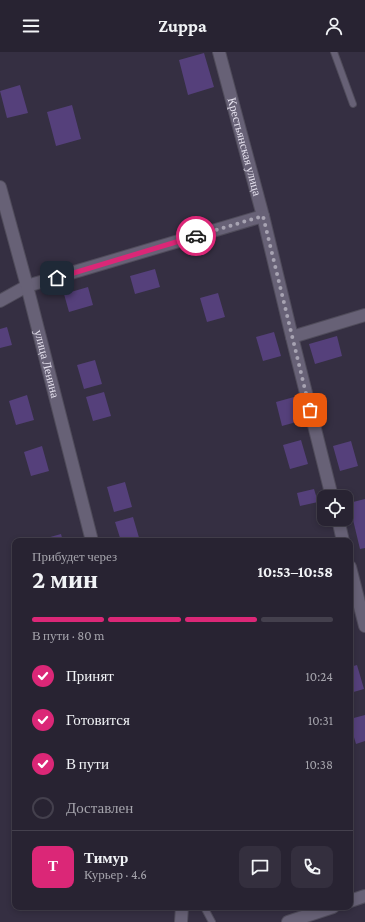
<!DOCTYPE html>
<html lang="ru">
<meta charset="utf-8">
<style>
:root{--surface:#282332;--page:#342f3e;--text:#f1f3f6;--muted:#a5a4ac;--line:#44404d;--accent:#db2777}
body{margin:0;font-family:"Crimson Pro",serif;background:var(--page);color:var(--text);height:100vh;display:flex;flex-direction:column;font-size:15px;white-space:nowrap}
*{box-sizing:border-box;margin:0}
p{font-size:13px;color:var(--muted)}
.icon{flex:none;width:22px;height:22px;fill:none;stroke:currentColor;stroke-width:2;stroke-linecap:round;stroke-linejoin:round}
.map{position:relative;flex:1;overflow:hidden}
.sheet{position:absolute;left:12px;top:486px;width:341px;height:372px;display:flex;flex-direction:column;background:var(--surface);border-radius:8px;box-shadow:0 2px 6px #0003,0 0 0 1px var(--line)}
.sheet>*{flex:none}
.tools{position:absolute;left:317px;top:438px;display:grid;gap:8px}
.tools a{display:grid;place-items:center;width:36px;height:36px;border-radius:8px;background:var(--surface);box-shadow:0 2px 6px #0003,0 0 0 1px var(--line);font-size:20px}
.pin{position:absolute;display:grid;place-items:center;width:34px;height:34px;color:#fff;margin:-17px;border-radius:8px;box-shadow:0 2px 6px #0006}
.courier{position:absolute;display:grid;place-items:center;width:40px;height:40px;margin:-20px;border:3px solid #db2777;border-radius:50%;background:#fff;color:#222;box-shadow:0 1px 5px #0007}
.summary em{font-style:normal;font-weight:700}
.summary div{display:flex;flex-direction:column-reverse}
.summary{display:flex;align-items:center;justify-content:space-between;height:68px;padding:0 20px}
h1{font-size:26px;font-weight:700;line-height:30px}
.bar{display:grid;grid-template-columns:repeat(4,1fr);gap:6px 4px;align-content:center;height:48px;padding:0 20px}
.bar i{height:5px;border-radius:3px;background:var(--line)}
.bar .on{background:var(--accent)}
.bar p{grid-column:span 4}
.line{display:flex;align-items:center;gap:10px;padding:0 20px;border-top:1px solid var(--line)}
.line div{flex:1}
.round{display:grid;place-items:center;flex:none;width:42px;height:42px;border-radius:8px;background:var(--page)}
ol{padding:0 20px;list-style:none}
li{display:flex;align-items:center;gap:12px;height:44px}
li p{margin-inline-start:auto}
li .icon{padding:4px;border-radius:50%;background:var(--accent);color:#fff;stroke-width:4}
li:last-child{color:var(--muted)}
li i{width:22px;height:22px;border:2px solid var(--line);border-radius:50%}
header{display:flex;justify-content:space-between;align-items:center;height:52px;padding:0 20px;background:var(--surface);font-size:18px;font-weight:700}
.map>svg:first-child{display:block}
.building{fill:#55407b}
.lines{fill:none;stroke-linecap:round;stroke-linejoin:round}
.lane-casing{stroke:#504c5b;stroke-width:8}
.street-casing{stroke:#504c5b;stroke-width:14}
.secondary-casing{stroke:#504c5b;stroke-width:14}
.lane{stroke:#676176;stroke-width:6}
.street{stroke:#676176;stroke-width:12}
.secondary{stroke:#676176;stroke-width:12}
.done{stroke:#a7a3b2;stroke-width:4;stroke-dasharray:0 7.2}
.route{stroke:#db2777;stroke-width:5}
.labels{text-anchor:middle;stroke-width:4;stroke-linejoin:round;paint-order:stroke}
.street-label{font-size:12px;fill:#e5e1ee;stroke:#352f42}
</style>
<header><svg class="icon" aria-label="menu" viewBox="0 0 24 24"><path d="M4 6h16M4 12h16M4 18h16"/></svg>Zuppa<svg class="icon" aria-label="person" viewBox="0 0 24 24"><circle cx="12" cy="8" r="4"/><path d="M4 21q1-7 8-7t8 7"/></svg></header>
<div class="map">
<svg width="365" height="870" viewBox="0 0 365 870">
<rect width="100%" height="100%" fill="#352f42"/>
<!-- building -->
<path class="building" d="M204,1L214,35L188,43L179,8Z
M20,33L28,61L7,66L0,39Z
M72,53L81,87L56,94L47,60Z
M155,217L160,235L135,242L130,224Z
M88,235L93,253L69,260L64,242Z
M218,241L225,265L207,270L200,246Z
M7,275L12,293L0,296V277Z
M274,280L281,304L263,309L256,285Z
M337,284L342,304L315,312L309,292Z
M95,308L102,332L84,337L77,313Z
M104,340L111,364L93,369L86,345Z
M27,343L34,368L16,373L9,349Z
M294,345L300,369L282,374L276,350Z
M301,388L308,412L290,417L283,393Z
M351,389L358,414L340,419L333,394Z
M42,394L49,419L31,424L24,400Z
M125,430L132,455L114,460L107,435Z
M314,437L318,450L300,454L297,441Z
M365,447V496L360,497L349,451Z
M133,465L140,489H121L115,470Z
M61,482L63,489H44L43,487Z
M357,613L364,637L350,641V615Z
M365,663V689L356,692L350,672V667Z"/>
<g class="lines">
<defs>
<path id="lane" d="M334,0L353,52
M204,855L212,870"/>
<g id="street">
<path id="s1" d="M219,0L263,164L292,285L332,445"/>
<path d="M0,249L27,234L263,164"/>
<path d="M292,285L365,263"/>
<path d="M338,467L343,489"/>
<path d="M350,515L365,574"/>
<path d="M350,849L365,844"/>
<path d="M288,870L333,855"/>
</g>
<g id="secondary">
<path id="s2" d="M0,135L27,234L92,489"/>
<path d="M181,870L182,855"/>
</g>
</defs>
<!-- lane casing -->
<use href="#lane" class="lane-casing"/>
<!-- street casing -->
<use href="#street" class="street-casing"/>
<!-- secondary casing -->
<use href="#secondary" class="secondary-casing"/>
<!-- lane -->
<use href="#lane" class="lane"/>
<!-- street -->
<use href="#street" class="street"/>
<!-- secondary -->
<use href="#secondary" class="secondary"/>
</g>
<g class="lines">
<!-- done -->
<path class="done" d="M196,184L263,164L310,358"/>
<!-- route -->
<path class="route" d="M57,226L196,184"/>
</g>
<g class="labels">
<!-- street labels -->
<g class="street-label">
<text dy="4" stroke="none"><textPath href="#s1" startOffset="98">Крестьянская улица</textPath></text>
<text dy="4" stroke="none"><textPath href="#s2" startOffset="183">улица Ленина</textPath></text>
</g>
</g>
</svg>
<div class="tools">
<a><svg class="icon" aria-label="locate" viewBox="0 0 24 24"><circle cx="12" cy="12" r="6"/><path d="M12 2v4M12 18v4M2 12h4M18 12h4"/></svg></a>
</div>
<div class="pin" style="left:310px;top:358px;background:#ea580c"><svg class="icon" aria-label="bag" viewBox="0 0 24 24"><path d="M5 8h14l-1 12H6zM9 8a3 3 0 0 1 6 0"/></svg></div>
<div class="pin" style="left:57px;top:226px;background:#1f2937"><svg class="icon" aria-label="home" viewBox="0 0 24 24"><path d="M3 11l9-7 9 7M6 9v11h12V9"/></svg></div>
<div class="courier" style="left:196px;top:184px"><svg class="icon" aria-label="car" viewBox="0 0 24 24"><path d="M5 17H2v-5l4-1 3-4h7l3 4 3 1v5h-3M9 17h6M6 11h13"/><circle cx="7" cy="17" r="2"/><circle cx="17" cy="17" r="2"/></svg></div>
<section class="sheet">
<div class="summary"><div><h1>2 мин</h1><p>Прибудет через</p></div><em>10:53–10:58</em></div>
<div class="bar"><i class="on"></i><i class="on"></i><i class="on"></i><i></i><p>В пути · 80 m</p></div>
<ol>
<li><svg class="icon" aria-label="check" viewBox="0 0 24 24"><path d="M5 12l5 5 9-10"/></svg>Принят<p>10:24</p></li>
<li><svg class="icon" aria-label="check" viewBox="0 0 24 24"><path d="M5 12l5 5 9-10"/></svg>Готовится<p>10:31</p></li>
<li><svg class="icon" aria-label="check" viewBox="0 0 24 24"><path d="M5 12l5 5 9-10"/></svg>В пути<p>10:38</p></li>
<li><i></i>Доставлен</li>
</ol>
<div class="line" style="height:72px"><b class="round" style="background:var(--accent);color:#fff">Т</b><div><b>Тимур</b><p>Курьер · 4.6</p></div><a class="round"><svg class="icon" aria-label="chat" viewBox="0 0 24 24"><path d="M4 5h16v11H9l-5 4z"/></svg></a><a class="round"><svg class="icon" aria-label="phone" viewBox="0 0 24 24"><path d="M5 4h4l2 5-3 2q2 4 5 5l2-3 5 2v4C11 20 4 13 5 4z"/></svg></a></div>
</section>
</div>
